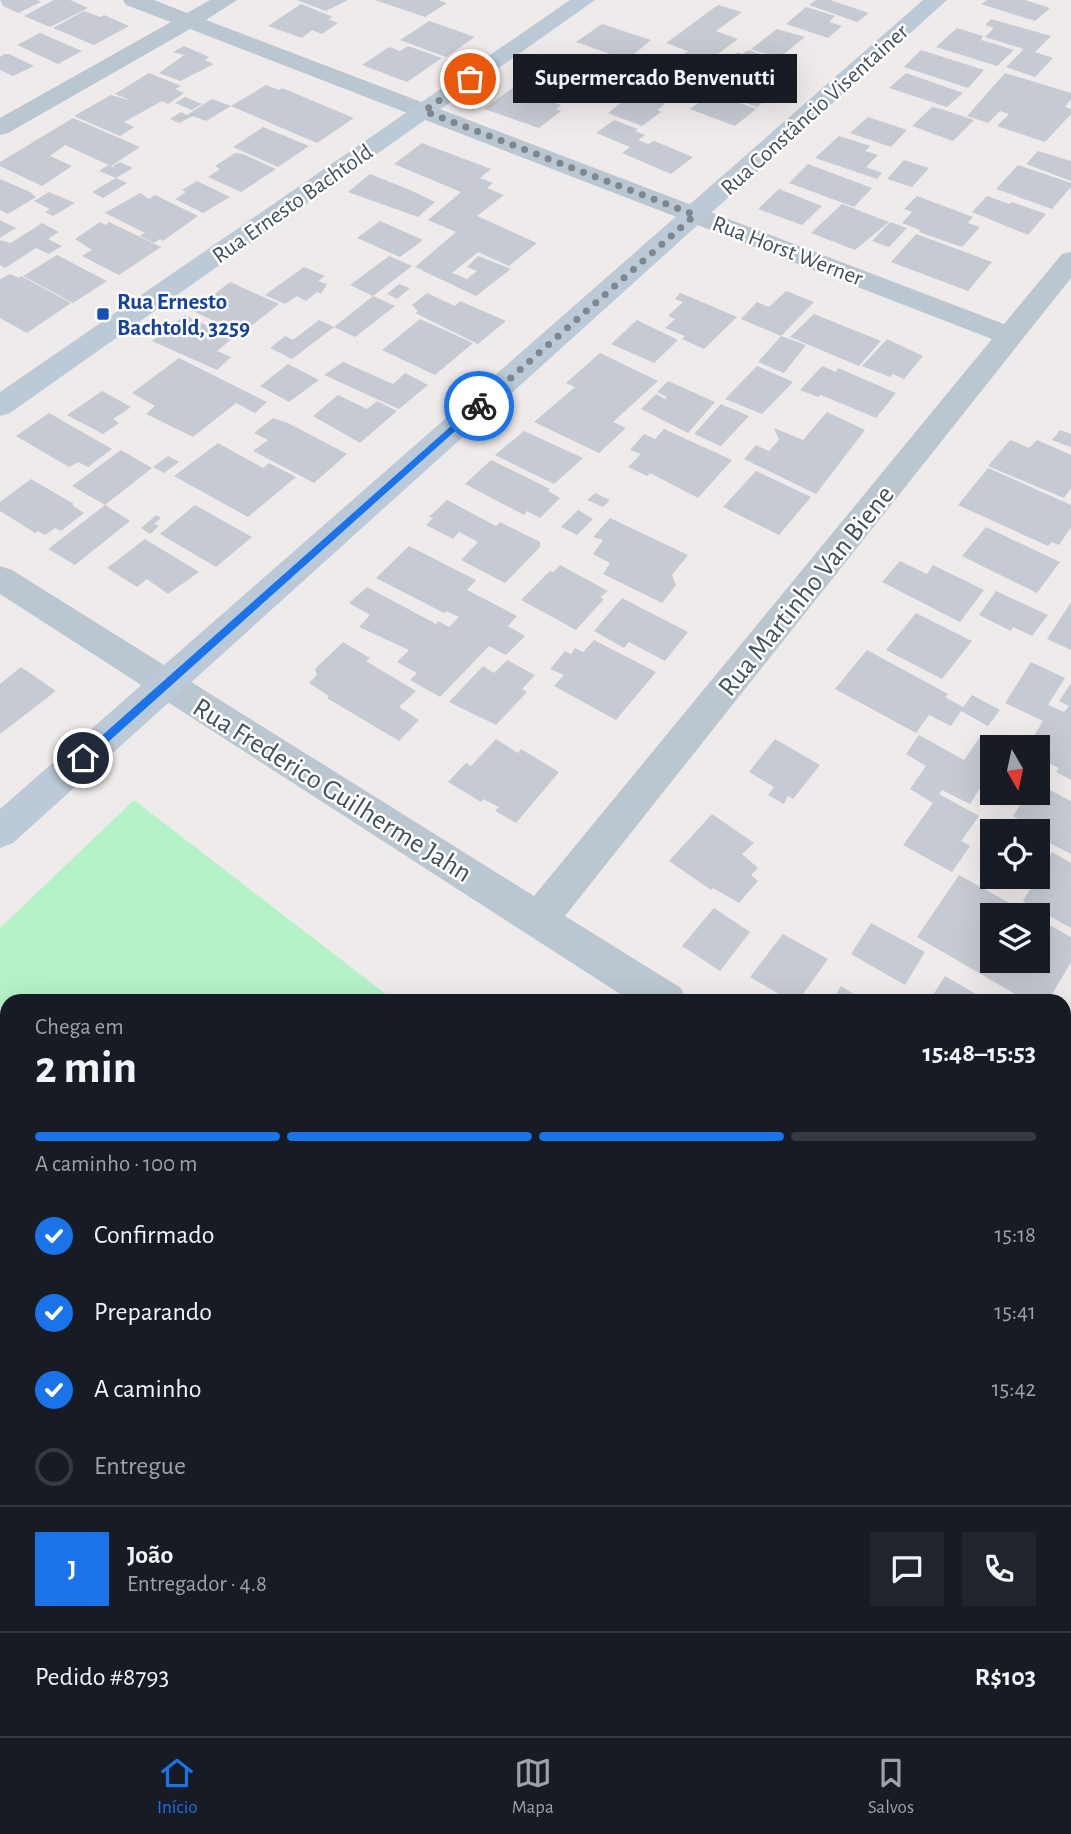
<!DOCTYPE html>
<html lang="pt">
<meta charset="utf-8">
<style>
:root{--surface:#171b24;--page:#20242c;--text:#f1f3f6;--muted:#9ea1a6;--line:#363941;--accent:#1a73e8}
body{margin:0;font-family:"Alegreya Sans",sans-serif;background:var(--page);color:var(--text);height:100vh;display:flex;flex-direction:column;font-size:26px;white-space:nowrap}
*{box-sizing:border-box;margin:0}
p{font-size:23px;color:var(--muted)}
.icon{flex:none;width:38px;height:38px;fill:none;stroke:currentColor;stroke-width:2;stroke-linecap:round;stroke-linejoin:round}
.map{position:relative;flex:1;overflow:hidden}
.sheet{position:absolute;left:0px;top:994px;width:1071px;height:742px;display:flex;flex-direction:column;background:var(--surface);border-radius:21px 21px 0 0;box-shadow:0 7px 28px #0002}
.sheet>*{flex:none}
.needle{width:46px;rotate:171deg}
.buttons{position:absolute;left:980px;top:735px;display:grid;gap:14px}
.buttons a{display:grid;place-items:center;width:70px;height:70px;border-radius:0px;background:var(--surface);box-shadow:0 7px 28px #0002;font-size:35px}
.pin{position:absolute;display:grid;place-items:center;width:60px;height:60px;color:#fff;margin:-30px;border:4px solid #fff;border-radius:50%;box-shadow:0 2px 7px #0007}
.courier{position:absolute;display:grid;place-items:center;width:70px;height:70px;margin:-35px;border:5px solid #1a73e8;border-radius:50%;background:#fff;color:#222;box-shadow:0 2px 9px #0007}
.bubble{position:absolute;height:49px;border-radius:0px;background:var(--surface);box-shadow:0 7px 28px #0002;font-size:23px;font-weight:700;line-height:49px;text-align:center}
.overview em{font-style:normal;font-weight:700}
.overview div{display:flex;flex-direction:column-reverse}
.overview{display:flex;align-items:center;justify-content:space-between;height:119px;padding:0 35px}
h1{font-size:46px;font-weight:700;line-height:52px}
.bar{display:grid;grid-template-columns:repeat(4,1fr);gap:10px 7px;align-content:center;height:84px;padding:0 35px}
.bar i{height:9px;border-radius:5px;background:var(--line)}
.bar .current{background:var(--accent)}
.bar p{grid-column:span 4}
.line{display:flex;align-items:center;gap:18px;padding:0 35px;border-top:2px solid var(--line)}
.line div{flex:1}
.round{display:grid;place-items:center;flex:none;width:74px;height:74px;border-radius:0px;background:var(--page)}
ol{padding:0 35px;list-style:none}
li{display:flex;align-items:center;gap:21px;height:77px}
li p{margin-inline-start:auto}
li .icon{padding:7px;border-radius:50%;background:var(--accent);color:#fff;stroke-width:4}
li:last-child{color:var(--muted)}
li i{width:38px;height:38px;border:4px solid var(--line);border-radius:50%}
.dock{display:flex;justify-content:space-around;align-items:center;height:98px;border-top:2px solid var(--line);background:var(--surface);font-size:19px;color:var(--muted)}
.dock a{display:grid;justify-items:center;gap:4px}
.dock .current{color:var(--accent)}
.map>svg:first-child{display:block}
.green{fill:#b4f2c8}
.lines{fill:none;stroke-linecap:round;stroke-linejoin:round}
.river{fill:#7de1f3;fill-rule:evenodd}
.building{fill:#c6cad2}
.street{fill:#bac7d0;fill-rule:evenodd}
.secondary{fill:#bccad7;fill-rule:evenodd}
.route{fill:#1a73e8}
.done{stroke:#7f868d;stroke-width:7;stroke-dasharray:0 12.6}
.transit-dot{fill:#1a4fb4;stroke:#fff;stroke-width:2.5}
.labels{text-anchor:middle;stroke-width:5;stroke-linejoin:round;paint-order:stroke}
.far-street-label{font-size:23px;fill:#42505a;stroke:#fff}
.far-transit-label{font-size:23px;font-weight:bold;fill:#164399;stroke:#fff;text-anchor:start}
.street-label{font-size:28px;fill:#42505a;stroke:#fff}
</style>
<div class="map">
<svg width="1071" height="1736" viewBox="0 0 1071 1736">
<rect width="100%" height="100%" fill="#efebeb"/>
<!-- green -->
<path class="green" d="M134,800L395,1001H7V1729H1064V1319L1071,1318V1736H0V928Z"/>
<g class="lines">
<!-- river -->
<path class="river" d="M7,1149V1249L0,1252V1152Z
M1071,1265V1371L1064,1372V1266Z
M1064,1606L1071,1609V1736H1053L1036,1729H1064Z"/>
</g>
<!-- building -->
<path class="building" d="M0,0H37L41,2L18,13L3,6Z
M54,0H70L88,8L50,27L24,16Z
M297,0H348L326,11Z
M375,0H438L447,3L425,17Z
M816,0H830L869,13L857,22L809,5Z
M987,0H1025L1050,8L1035,21L981,4Z
M301,4L333,17L328,19L338,23L322,34L312,30L302,38L268,26Z
M718,5L742,12L716,31L738,39L711,59L702,56L694,62L681,57L688,51L666,43Z
M806,7L835,16L829,22L842,26L828,38L786,24Z
M84,11L100,17L104,15L129,26L94,45L53,28Z
M991,19L1051,36L1035,52L1053,58L1035,77L1006,67L1024,49L985,37L994,28L985,25Z
M429,21L475,37L446,57L400,40Z
M602,24L651,40L627,60L576,42Z
M957,28L983,36L979,43L982,40L1014,50L997,66L936,47Z
M777,29L805,37L779,58L751,49Z
M40,33L82,51L58,64L17,45Z
M184,46L209,57L205,60L214,64L180,81L159,73L184,55L173,52Z
M408,46L442,58L407,82L362,65L389,47L400,51Z
M749,50L763,55L758,59L771,64L759,73L726,60L738,52L742,54Z
M921,50L984,70L968,88L904,67Z
M5,54H9L34,66L13,76L0,70V57Z
M542,60L600,81L595,84L606,89L598,95L589,92L592,90L559,78L551,85L522,74Z
M721,65L782,86L757,107L689,82L697,76L703,78Z
M644,66L661,72L636,92L606,82L614,76L625,80L633,72Z
M149,73L181,86L175,89L184,93L168,104L162,101L124,122L134,127L120,136L74,116L111,95L132,101L115,94Z
M906,73L963,93L947,107L889,88Z
M1005,73L1071,93V99L1065,107L1071,109V114L1045,142L997,126L1009,114L1000,111L988,123L967,116Z
M659,77L680,85L670,93L648,86Z
M266,85L279,90L282,88L354,118L317,143L231,106Z
M515,86L554,100L552,102L561,105L556,109L561,111L539,128L484,109Z
M634,93L665,104L657,110L661,112L642,126L608,113Z
M712,93L756,109L735,126L690,109Z
M185,97L202,104L192,110L175,103Z
M212,99L231,106L206,121L193,116L179,123L170,119L181,112L187,115Z
M932,107L941,109L974,120L953,141L912,126Z
M868,117L907,130L891,147L850,133Z
M73,118L140,147L111,166L65,145L50,156L72,166L42,186L0,166V162Z
M614,120L638,129L635,131L645,135L638,140L648,144L654,141L693,157L671,174L622,153L630,147L596,133Z
M263,127L309,146L278,167L233,147Z
M839,136L870,146L865,151L878,155L866,167L882,173L877,179L815,158Z
M422,143L491,169L480,178L493,183L487,188L504,195L477,216L537,243L509,266L478,252L452,273L467,279L477,271L467,267L478,256L511,269L476,296L415,267L456,232L428,220L461,192L394,164Z
M1038,151L1071,161V181L1026,164Z
M235,153L243,154L276,169L241,192L208,177L220,169L215,166Z
M904,160L929,168L912,187L887,179Z
M120,162L133,168L116,178L127,183L103,198L92,192L116,178L99,171L108,165L115,168L113,166Z
M808,164L872,188L854,207L789,183Z
M1018,165L1071,183V187L1052,209L996,189Z
M370,174L410,190L435,202L418,217L348,192Z
M0,179L30,192L36,197L8,214L0,210Z
M197,181L230,197L203,213L175,199L186,192L182,190Z
M779,189L822,206L802,225L758,209Z
M49,192L75,203L53,216L45,212L50,209L34,201Z
M140,193L149,199L155,195L198,216L163,241L160,239L154,243L140,236L145,233L105,213Z
M917,196L973,217L968,223L980,227L962,247L919,232L920,230L902,223L912,212L904,209Z
M987,196L1010,204L1012,202L1046,214L1028,235L972,212Z
M842,204L889,222L855,250L811,233Z
M0,220L16,228L0,238Z
M380,221L423,240L400,257L357,238Z
M100,222L106,225L109,222L161,247L119,275L82,256L92,250L75,239Z
M890,222L907,228L889,247L872,241Z
M42,223L59,232L48,239L62,246L49,254L36,248L5,268L0,265V240L11,243Z
M916,234L992,262L968,291L891,262Z
M57,255L107,281L73,303L23,276Z
M389,256L412,266L373,296L395,306L355,337L334,327L373,296L350,285Z
M304,267L325,276L318,281L327,284L321,294L317,292L306,301L297,296L285,304L265,295Z
M10,274L19,278L21,276L71,303L27,333L0,318V279Z
M230,282L279,304L241,334L193,311Z
M399,284L410,288L397,299L387,294Z
M786,291L814,302L781,336L741,319L757,302L769,307Z
M427,293L455,306L460,301L506,321L478,344L415,313L418,311L412,305Z
M680,293L695,299L737,317L704,349L682,339L685,336L665,328L675,319L668,316L683,302L675,299Z
M814,314L881,341L859,366L790,337Z
M185,315L233,338L217,351L231,357L217,370L152,341Z
M420,319L473,343L435,375L382,350Z
M319,320L334,327L292,359L270,348L285,336L293,340Z
M637,320L678,340L654,363L611,344Z
M781,336L806,345L784,373L758,362Z
M887,339L923,356L904,379L893,374L890,377L862,366Z
M600,353L658,381L613,422L626,428L599,453L534,422L575,387L566,383Z
M179,358L267,402L255,413L236,403L193,437L146,414L155,406L132,393Z
M343,362L393,384L405,373L428,385L399,409L324,375Z
M288,364L319,380L289,402L260,386Z
M757,366L793,382L762,414L725,399Z
M822,366L836,372L838,368L896,393L876,418L821,395L818,397L800,390Z
M668,381L715,402L688,433L641,409L656,394L665,399L667,397L657,392Z
M102,391L131,407L113,419L119,423L103,434L67,415Z
M338,395L367,409L377,401L397,411L360,443L313,416Z
M721,404L749,416L721,446L694,434Z
M827,412L865,430L816,494L744,459L756,445L769,451L779,440L774,428L803,440Z
M49,413L112,449L88,467L78,462L69,467L16,436Z
M273,418L288,423L347,454L314,483L253,451L268,440L254,433Z
M664,429L732,460L698,498L650,473L647,476L628,467L641,454L630,450L644,434L655,439Z
M1060,430L1071,434V447L1052,440Z
M524,431L583,458L554,484L495,455Z
M1010,440L1029,448L1037,440L1071,455V488L1064,498L988,466Z
M218,443L263,468L269,463L296,477L248,517L174,476Z
M121,450L152,468L105,505L72,486Z
M168,456L179,462L164,473L153,467Z
M491,460L550,489L548,491L560,498L540,518L527,511L524,515L465,484Z
M988,468L1071,505V527L1059,545L1052,542L1048,546L958,505Z
M756,471L811,497L779,535L723,507Z
M31,479L74,504L72,505L84,513L61,531L55,528L45,535L38,531L35,533L0,511V502Z
M595,493L610,500L603,507L587,500Z
M447,500L496,526L500,522L540,542V547L505,583L461,560L478,542L459,532L453,539L426,525L433,518L429,517Z
M105,505L130,521L75,565L48,549Z
M195,505L252,537L216,567L160,534Z
M578,510L593,519L577,535L561,527Z
M156,515L161,518L154,524L159,526L150,534L141,528Z
M610,518L688,555L672,575L676,585L662,603L603,574L610,563L593,554L603,540L593,537Z
M986,527L1060,562L1037,593L962,556Z
M145,539L199,572L168,594L147,579L137,587L107,568Z
M409,546L476,580L467,590L517,616L508,626L525,636L506,655L489,646L440,697L410,680L417,673L397,662L409,650L359,627L370,615L349,603L367,587L436,624L438,621L449,627L459,617L446,611L444,613L376,578Z
M900,561L927,574L933,565L984,590L960,622L882,582Z
M560,565L608,591L600,597L604,599L576,630L521,600L550,571L553,572Z
M996,591L1048,615L1032,636L1013,627L1011,631L979,615Z
M622,598L688,632L665,661L629,642L624,648L594,631Z
M1071,602V650L1047,639Z
M916,613L972,641L942,679L886,650Z
M594,640L656,672L616,720L554,686L564,675L550,669L565,651L571,654L575,648L583,652Z
M343,642L370,658L366,661L416,691L399,707L419,720L399,741L327,698L329,696L309,683L317,675L315,669Z
M867,650L948,694L945,697L963,707L972,695L1000,710L988,726L961,711L951,726L929,715L916,733L835,689Z
M507,660L535,675L522,689L527,692L496,725L449,702L483,666L494,673Z
M1031,662L1065,678L1048,705L1064,712L1069,706L1059,701L1071,683V780L1056,772L1059,768L1038,758V747H1027L1043,721L1005,703Z
M21,667L56,691L0,734V684Z
M919,735L964,760L980,737L999,747H992V769L970,804L942,790L939,794L979,816L961,841L970,846L952,872L903,845L933,803L910,789L926,766L906,754Z
M496,739L518,753L521,749L559,772L516,823L495,811L499,807L483,799L481,802L448,782L466,763L471,766Z
M775,739L820,765L793,799L788,796L784,804L768,795L774,787L749,772Z
M1046,788L1071,801V854L1038,837V831L1022,829L1026,824L1013,816L1028,793L1038,791L1043,794Z
M712,814L754,843L742,854L758,868L751,875L758,881L739,903L713,888L711,890L669,861Z
M1052,852L1071,863V928L1023,901Z
M959,875L1031,915H992V961H1038V919L1071,937V962L1048,1001H1027L917,937Z
M714,908L750,932L720,971L682,946Z
M871,923L925,952L905,985L851,954Z
M783,934L828,959L798,1001H791L750,977Z
M945,976L988,1001L930,1000Z
M841,986L864,1001H832Z"/>
<g class="lines">
<!-- street -->
<path class="street" d="M123,0H154L187,13L210,0H237L206,20L1004,324L1062,254L1071,252V278L565,916L681,988L687,1001H631L0,594V566L12,570L534,896L992,339L190,29L8,133L0,135V118L171,22L126,5Z
M1071,1170V1214L1064,1215V1171Z"/>
<!-- secondary -->
<path class="secondary" d="M570,0H595L10,413L0,416V392Z
M923,0H947L13,843L0,848V809Z"/>
</g>
<!-- route -->
<path class="route" d="M476,404L483,406L87,761H80V755Z"/>
<g class="lines">
<!-- done -->
<path class="done" d="M470,79L424,111L695,215L479,406"/>
</g>
<!-- markers -->
<rect class="transit-dot" x="96" y="307" width="14" height="14" rx="3.5"/>
<g class="labels">
<!-- far-street labels -->
<g class="far-street-label">
<text transform="translate(814 109) rotate(-42)" y="8">Rua Constâncio Visentainer</text>
<text transform="translate(292 203) rotate(-35)" y="8">Rua Ernesto Bachtold</text>
<text transform="translate(788 250) rotate(21)" y="8">Rua Horst Werner</text>
</g>
<!-- far-transit labels -->
<g class="far-transit-label">
<text x="117" y="309">Rua Ernesto<tspan x="117" dy="26">Bachtold, 3259</tspan></text>
</g>
<!-- street labels -->
<g class="street-label">
<text transform="translate(805 590) rotate(-51)" y="10">Rua Martinho Van Biene</text>
<text transform="translate(333 789) rotate(32)" y="10">Rua Frederico Guilherme Jahn</text>
</g>
</g>
</svg>
<div class="buttons">
<a><svg class="needle" viewBox="-14 -14 28 28"><path d="M0-13l5 13h-10z" fill="#e53935"/><path d="M0 13l5-13h-10z" fill="#9ea1a6"/></svg></a>
<a><svg class="icon" aria-label="locate" viewBox="0 0 24 24"><circle cx="12" cy="12" r="6"/><path d="M12 2v4M12 18v4M2 12h4M18 12h4"/></svg></a>
<a><svg class="icon" aria-label="layers" viewBox="0 0 24 24"><path d="M12 4l9 5-9 5-9-5zM3 14l9 5 9-5"/></svg></a>
</div>
<div class="pin" style="left:470px;top:79px;background:#ea580c"><svg class="icon" aria-label="bag" viewBox="0 0 24 24"><path d="M5 8h14l-1 12H6zM9 8a3 3 0 0 1 6 0"/></svg></div>
<div class="pin" style="left:83px;top:758px;background:#1f2937"><svg class="icon" aria-label="home" viewBox="0 0 24 24"><path d="M3 11l9-7 9 7M6 9v11h12V9"/></svg></div>
<div class="courier" style="left:479px;top:406px"><svg class="icon" aria-label="bike" viewBox="0 0 24 24"><circle cx="6" cy="16" r="4"/><circle cx="18" cy="16" r="4"/><path d="M6 16l4-8h5l3 8M10 8l3 8H6M13 5h3"/></svg></div>
<div class="bubble" style="left:513px;top:54px;width:284px">Supermercado Benvenutti</div>
<section class="sheet">
<div class="overview"><div><h1>2 min</h1><p>Chega em</p></div><em>15:48–15:53</em></div>
<div class="bar"><i class="current"></i><i class="current"></i><i class="current"></i><i></i><p>A caminho · 100 m</p></div>
<ol>
<li><svg class="icon" aria-label="check" viewBox="0 0 24 24"><path d="M5 12l5 5 9-10"/></svg>Confirmado<p>15:18</p></li>
<li><svg class="icon" aria-label="check" viewBox="0 0 24 24"><path d="M5 12l5 5 9-10"/></svg>Preparando<p>15:41</p></li>
<li><svg class="icon" aria-label="check" viewBox="0 0 24 24"><path d="M5 12l5 5 9-10"/></svg>A caminho<p>15:42</p></li>
<li><i></i>Entregue</li>
</ol>
<div class="line" style="height:126px"><b class="round" style="background:var(--accent);color:#fff">J</b><div><b>João</b><p>Entregador · 4.8</p></div><a class="round"><svg class="icon" aria-label="chat" viewBox="0 0 24 24"><path d="M4 5h16v11H9l-5 4z"/></svg></a><a class="round"><svg class="icon" aria-label="phone" viewBox="0 0 24 24"><path d="M5 4h4l2 5-3 2q2 4 5 5l2-3 5 2v4C11 20 4 13 5 4z"/></svg></a></div>
<div class="line" style="height:91px"><div>Pedido #8793</div><b>R$103</b></div>
</section>
</div>
<nav class="dock">
<a class="current"><svg class="icon" aria-label="home" viewBox="0 0 24 24"><path d="M3 11l9-7 9 7M6 9v11h12V9"/></svg>Início</a>
<a><svg class="icon" aria-label="map" viewBox="0 0 24 24"><path d="M3 6l6-2 6 2 6-2v14l-6 2-6-2-6 2zM9 4v14M15 6v14"/></svg>Mapa</a>
<a><svg class="icon" aria-label="saved" viewBox="0 0 24 24"><path d="M7 4h10v16l-5-4-5 4z"/></svg>Salvos</a>
</nav>
